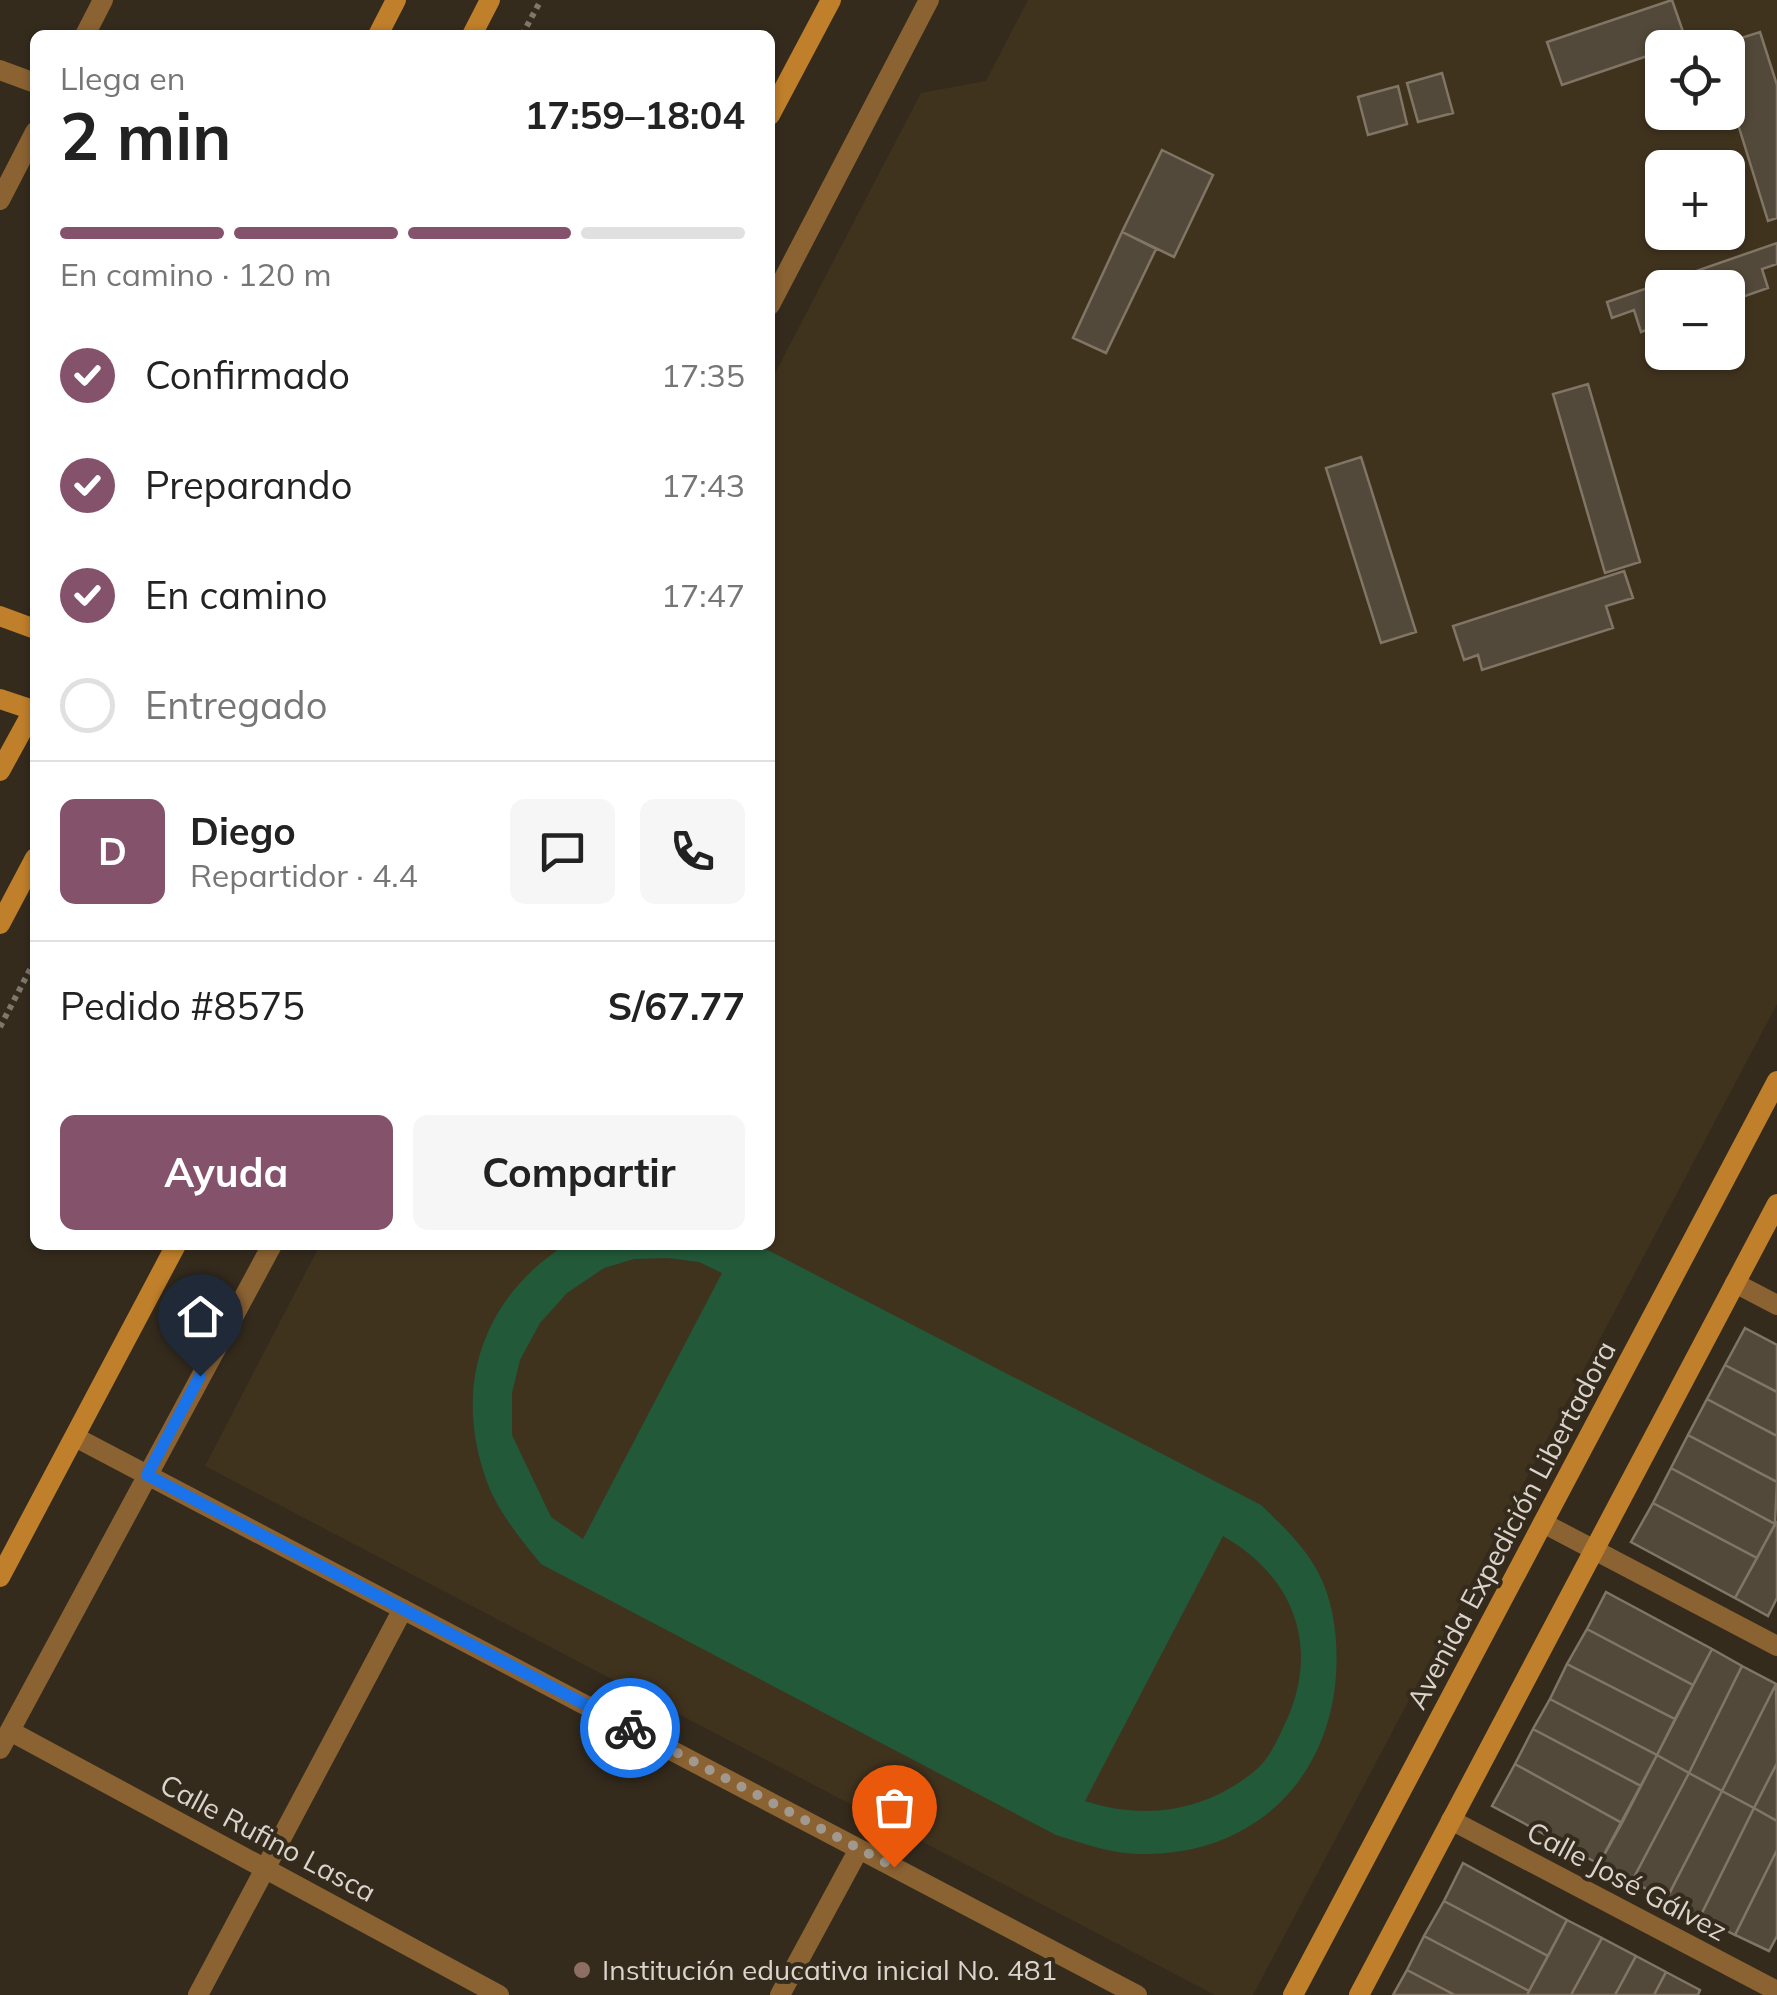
<!DOCTYPE html>
<html lang="es">
<meta charset="utf-8">
<style>
:root{--surface:#fff;--page:#f6f6f6;--text:#222;--muted:#767676;--line:#e0e0e0;--accent:#84536b}
body{margin:0;font-family:Mulish,sans-serif;background:var(--page);color:var(--text);height:100vh;display:flex;flex-direction:column;font-size:38px;white-space:nowrap}
*{box-sizing:border-box;margin:0}
p{font-size:32px;color:var(--muted)}
.icon{flex:none;width:55px;height:55px;fill:none;stroke:currentColor;stroke-width:2;stroke-linecap:round;stroke-linejoin:round}
.map{position:relative;flex:1;overflow:hidden}
.panel{position:absolute;left:30px;top:30px;width:745px;height:1220px;display:flex;flex-direction:column;background:var(--surface);border-radius:15px;box-shadow:0 2px 8px #0004}
.panel>*{flex:none}
.controls{position:absolute;left:1645px;top:30px;display:grid;gap:20px}
.controls a{display:grid;place-items:center;width:100px;height:100px;border-radius:15px;background:var(--surface);box-shadow:0 2px 8px #0004;font-size:50px}
.pin{position:absolute;display:grid;place-items:center;width:85px;height:85px;color:#fff;margin:-102px -42px;border-radius:50% 50% 50% 0;rotate:-45deg;box-shadow:0 0 10px #0007}
.pin .icon{rotate:45deg}
.courier{position:absolute;display:grid;place-items:center;width:100px;height:100px;margin:-50px;border:8px solid #1a73e8;border-radius:50%;background:#fff;color:#222;box-shadow:0 2px 12px #0007}
.headline em{font-style:normal;font-weight:700}
.headline div{display:flex;flex-direction:column-reverse}
.headline{display:flex;align-items:center;justify-content:space-between;height:170px;padding:0 30px}
h1{font-size:65px;font-weight:700;line-height:75px}
.bar{display:grid;grid-template-columns:repeat(4,1fr);gap:15px 10px;align-content:center;height:120px;padding:0 30px}
.bar i{height:12px;border-radius:8px;background:var(--line)}
.bar .current{background:var(--accent)}
.bar p{grid-column:span 4}
.line{display:flex;align-items:center;gap:25px;padding:0 30px;border-top:2px solid var(--line)}
.line div{flex:1}
.round{display:grid;place-items:center;flex:none;width:105px;height:105px;border-radius:15px;background:var(--page)}
ol{padding:0 30px;list-style:none}
li{display:flex;align-items:center;gap:30px;height:110px}
li p{margin-inline-start:auto}
li .icon{padding:10px;border-radius:50%;background:var(--accent);color:#fff;stroke-width:4}
li:last-child{color:var(--muted)}
li i{width:55px;height:55px;border:5px solid var(--line);border-radius:50%}
.button{display:flex;gap:20px;margin-top:auto;padding:20px 30px}
.button a{flex:1;height:115px;border-radius:15px;background:var(--accent);color:#fff;font-size:40px;font-weight:700;line-height:115px;text-align:center}
.button a+a{background:var(--page);color:var(--text)}
.map>svg:first-child{display:block}
.built{fill:#40331e;fill-rule:evenodd}
.pitch{fill:#225939;fill-rule:evenodd}
.building{fill:#53493a;stroke:#817666;stroke-width:2.5}
.lines{fill:none;stroke-linecap:round;stroke-linejoin:round}
.path{stroke:#7f776b;stroke-width:6;stroke-dasharray:5 5;stroke-linecap:butt}
.street{stroke:#8b6232;stroke-width:20}
.secondary{stroke:#c07f2a;stroke-width:20}
.done{stroke:#a1998f;stroke-width:10;stroke-dasharray:0 18}
.route{stroke:#1a73e8;stroke-width:12}
.education-dot{fill:#8d6e63;stroke:#342b1d;stroke-width:4}
.labels{text-anchor:middle;stroke-width:8;stroke-linejoin:round;paint-order:stroke}
.street-label{font-size:28px;fill:#dbd4cc;stroke:#342b1d}
.poi-label{font-size:28px;fill:#dbd4cc;stroke:#342b1d;text-anchor:start}
</style>
<div class="map">
<svg width="1777" height="1995" viewBox="0 0 1777 1995">
<rect width="100%" height="100%" fill="#342b1d"/>
<!-- built -->
<path class="built" d="M1028,0H1777V1004L1253,1995H1215L205,1466L320,1245H770V383L921,93L986,81ZM1662,48H1728V112H1662ZM1662,168H1728V232H1662ZM1662,288H1728V352H1662Z"/>
<!-- pitch -->
<path class="pitch" d="M565,1245H758L1261,1505C1283,1526 1305,1547 1319,1574C1336,1607 1339,1650 1335,1686C1323,1788 1247,1854 1145,1854C1114,1855 1085,1844 1056,1835L541,1564C519,1537 494,1507 484,1473C454,1381 485,1297 565,1245ZM668,1258L699,1262L722,1273L583,1539L551,1517L512,1435V1393L520,1360L540,1323L567,1293L604,1268L634,1259ZM1223,1536C1291,1575 1320,1642 1288,1717C1280,1734 1271,1757 1257,1769C1208,1811 1145,1821 1085,1801Z"/>
<!-- building -->
<path class="building" d="M1672,0L1687,43L1662,48V51L1562,85L1547,42Z
M1760,32L1777,85V218L1768,221L1728,92V48L1713,47Z
M1442,73L1453,113L1418,122L1407,83Z
M1398,86L1407,124L1368,135L1358,97Z
M1162,150L1213,175L1174,257L1122,232Z
M1122,232L1156,249L1106,353L1073,338Z
M1777,243V264L1762,269L1768,288L1728,302V288H1662V324L1641,332L1634,310L1612,318L1607,302Z
M1588,384L1640,562L1605,573L1553,394Z
M1361,457L1416,632L1381,643L1326,468Z
M1624,571L1633,598L1606,606L1613,628L1482,670L1478,655L1464,660L1453,626Z
M1745,1328L1777,1345V1392L1725,1365Z
M1725,1365L1777,1392V1436L1707,1399Z
M1707,1399L1777,1436V1482L1688,1435Z
M1688,1435L1777,1482L1775,1524L1671,1468Z
M1671,1468L1775,1524L1757,1558L1653,1503Z
M1653,1503L1757,1558L1735,1598L1631,1542Z
M1777,1521V1598L1768,1616L1735,1598Z
M1606,1592L1712,1649L1693,1685L1587,1629Z
M1587,1629L1693,1685L1675,1719L1567,1664Z
M1712,1649L1742,1666L1689,1773L1657,1755Z
M1567,1664L1675,1719L1657,1755L1550,1699Z
M1742,1666L1776,1684L1722,1791L1689,1773Z
M1776,1684L1777,1763L1754,1808L1722,1791Z
M1550,1699L1657,1755L1641,1786L1533,1729Z
M1533,1729L1641,1786L1622,1823L1515,1764Z
M1657,1755L1689,1773L1632,1881L1599,1864Z
M1777,1763V1821L1754,1808Z
M1515,1764L1622,1823L1599,1864L1492,1806Z
M1689,1773L1722,1791L1666,1900L1632,1881Z
M1722,1791L1754,1808L1700,1917L1666,1900Z
M1754,1808L1777,1821V1850L1735,1935L1700,1917Z
M1777,1850V1936L1769,1951L1735,1935Z
M1463,1863L1567,1920L1548,1956L1444,1901Z
M1444,1901L1548,1956L1529,1991L1424,1936Z
M1567,1920L1602,1938L1571,1995H1527Z
M1424,1936L1529,1991L1527,1995H1455L1407,1970Z
M1602,1938L1636,1956L1615,1995H1571Z
M1636,1956L1666,1972L1654,1995H1615Z
M1407,1970L1455,1995H1393Z
M1666,1972L1700,1990L1698,1995H1654Z"/>
<g class="lines">
<!-- path -->
<path class="path" d="M522,35L541,0
M0,1027L35,960"/>
<!-- street -->
<path class="street" d="M85,35L103,0
M0,70L35,83
M0,200L35,132
M770,305L929,0
M1735,1283L1777,1305
M75,1437L1137,1995
M1543,1523L1777,1646
M10,1731L499,1995
M0,1749L272,1245
M1451,1820L1777,1991
M198,1995L403,1609
M780,1995L859,1849"/>
<!-- secondary -->
<path class="secondary" d="M378,35L396,0
M472,35L490,0
M770,115L831,0
M0,616L35,629
M0,699L33,710
M0,771L35,707
M0,924L35,858
M0,1577L176,1245
M1293,1995L1777,1081
M1359,1995L1777,1204"/>
</g>
<g class="lines">
<!-- done -->
<path class="done" d="M630,1728L894,1867"/>
<!-- route -->
<path class="route" d="M200,1376L147,1475L630,1728"/>
</g>
<!-- markers -->
<circle class="education-dot" cx="582" cy="1970" r="10"/>
<g class="labels">
<!-- street labels -->
<g class="street-label">
<text transform="translate(1511 1525) rotate(-62)" y="10">Avenida Expedición Libertadora</text>
<text transform="translate(268 1838) rotate(28)" y="10">Calle Rufino Lasca</text>
<text transform="translate(1627 1881) rotate(28)" y="10">Calle José Gálvez</text>
</g>
<!-- poi labels -->
<g class="poi-label">
<text x="602" y="1980">Institución educativa inicial No. 481</text>
</g>
</g>
</svg>
<div class="controls">
<a><svg class="icon" aria-label="locate" viewBox="0 0 24 24"><circle cx="12" cy="12" r="6"/><path d="M12 2v4M12 18v4M2 12h4M18 12h4"/></svg></a>
<a>+</a>
<a>−</a>
</div>
<div class="pin" style="left:894px;top:1867px;background:#ea580c"><svg class="icon" aria-label="bag" viewBox="0 0 24 24"><path d="M5 8h14l-1 12H6zM9 8a3 3 0 0 1 6 0"/></svg></div>
<div class="pin" style="left:200px;top:1376px;background:#1f2937"><svg class="icon" aria-label="home" viewBox="0 0 24 24"><path d="M3 11l9-7 9 7M6 9v11h12V9"/></svg></div>
<div class="courier" style="left:630px;top:1728px"><svg class="icon" aria-label="bike" viewBox="0 0 24 24"><circle cx="6" cy="16" r="4"/><circle cx="18" cy="16" r="4"/><path d="M6 16l4-8h5l3 8M10 8l3 8H6M13 5h3"/></svg></div>
<section class="panel">
<div class="headline"><div><h1>2 min</h1><p>Llega en</p></div><em>17:59–18:04</em></div>
<div class="bar"><i class="current"></i><i class="current"></i><i class="current"></i><i></i><p>En camino · 120 m</p></div>
<ol>
<li><svg class="icon" aria-label="check" viewBox="0 0 24 24"><path d="M5 12l5 5 9-10"/></svg>Confirmado<p>17:35</p></li>
<li><svg class="icon" aria-label="check" viewBox="0 0 24 24"><path d="M5 12l5 5 9-10"/></svg>Preparando<p>17:43</p></li>
<li><svg class="icon" aria-label="check" viewBox="0 0 24 24"><path d="M5 12l5 5 9-10"/></svg>En camino<p>17:47</p></li>
<li><i></i>Entregado</li>
</ol>
<div class="line" style="height:180px"><b class="round" style="background:var(--accent);color:#fff">D</b><div><b>Diego</b><p>Repartidor · 4.4</p></div><a class="round"><svg class="icon" aria-label="chat" viewBox="0 0 24 24"><path d="M4 5h16v11H9l-5 4z"/></svg></a><a class="round"><svg class="icon" aria-label="phone" viewBox="0 0 24 24"><path d="M5 4h4l2 5-3 2q2 4 5 5l2-3 5 2v4C11 20 4 13 5 4z"/></svg></a></div>
<div class="line" style="height:130px"><div>Pedido #8575</div><b>S/67.77</b></div>
<div class="button"><a>Ayuda</a><a>Compartir</a></div>
</section>
</div>
